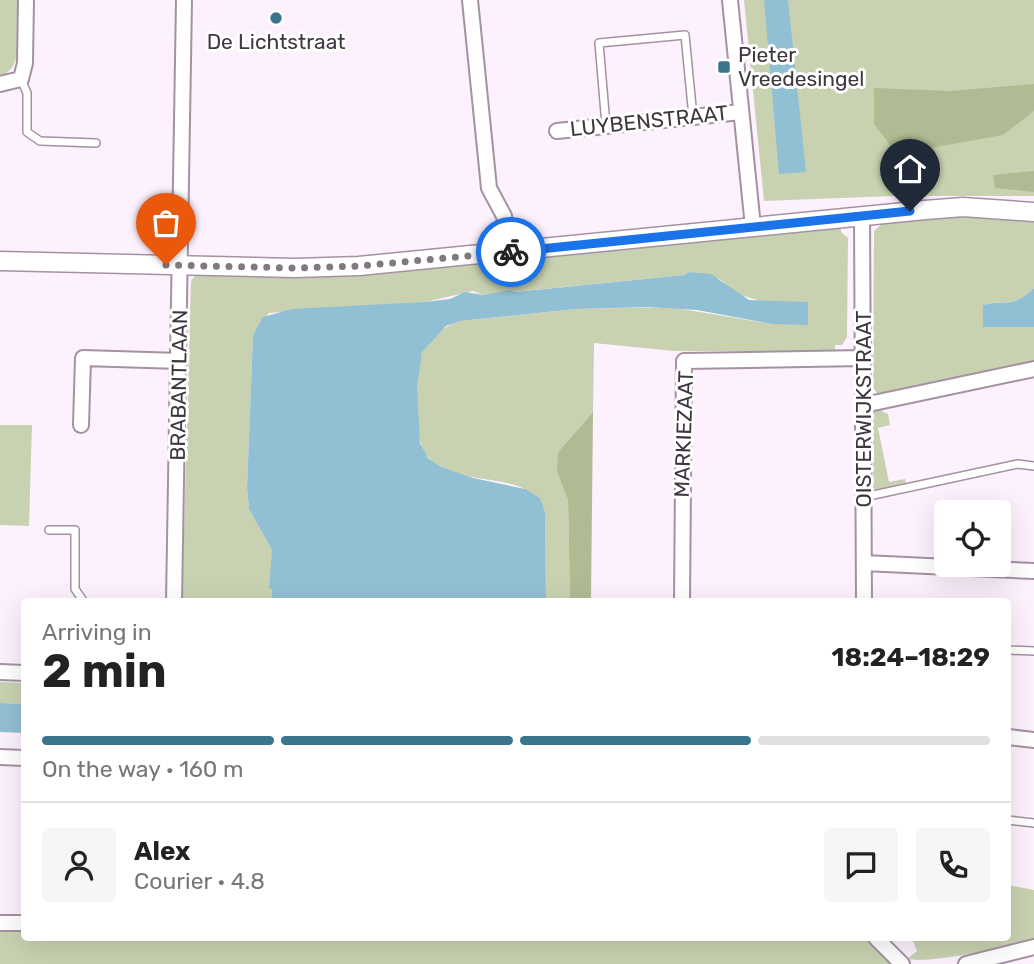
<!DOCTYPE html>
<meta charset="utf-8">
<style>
:root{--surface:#fff;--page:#f6f6f6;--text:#222;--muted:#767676;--line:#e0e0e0;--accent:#3a758d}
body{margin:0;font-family:Rubik,sans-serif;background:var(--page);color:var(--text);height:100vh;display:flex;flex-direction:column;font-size:26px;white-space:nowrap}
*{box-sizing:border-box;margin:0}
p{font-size:23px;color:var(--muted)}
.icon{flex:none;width:38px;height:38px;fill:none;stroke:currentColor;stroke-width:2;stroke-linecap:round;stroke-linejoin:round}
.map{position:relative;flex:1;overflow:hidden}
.side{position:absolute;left:21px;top:598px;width:990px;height:343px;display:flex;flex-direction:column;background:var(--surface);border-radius:7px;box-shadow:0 7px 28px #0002}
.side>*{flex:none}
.controls{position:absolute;left:934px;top:500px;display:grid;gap:14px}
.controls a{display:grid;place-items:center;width:77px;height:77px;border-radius:7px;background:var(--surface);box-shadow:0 7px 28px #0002;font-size:35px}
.pin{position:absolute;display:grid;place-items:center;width:60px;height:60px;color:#fff;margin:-72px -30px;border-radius:50% 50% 50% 0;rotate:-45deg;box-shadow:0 0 7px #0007}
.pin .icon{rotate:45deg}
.courier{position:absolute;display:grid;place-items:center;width:70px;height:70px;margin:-35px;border:5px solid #1a73e8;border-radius:50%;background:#fff;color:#222;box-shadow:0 2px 9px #0007}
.overview em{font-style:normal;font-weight:700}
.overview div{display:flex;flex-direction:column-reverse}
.overview{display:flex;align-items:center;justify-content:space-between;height:119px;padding:0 21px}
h1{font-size:46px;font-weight:700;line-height:52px}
.bar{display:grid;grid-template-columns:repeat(4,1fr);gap:10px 7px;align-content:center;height:84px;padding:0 21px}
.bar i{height:9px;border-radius:5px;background:var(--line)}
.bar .on{background:var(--accent)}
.bar p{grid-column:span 4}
.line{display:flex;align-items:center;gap:18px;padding:0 21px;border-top:2px solid var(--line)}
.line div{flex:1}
.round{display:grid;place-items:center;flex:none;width:74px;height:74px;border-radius:7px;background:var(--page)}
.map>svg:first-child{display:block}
.green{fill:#c8d2b1}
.forest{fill:#afbb93}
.water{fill:#91bfd4}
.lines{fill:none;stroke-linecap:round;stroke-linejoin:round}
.service-casing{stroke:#a591a3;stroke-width:10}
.minor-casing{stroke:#a591a3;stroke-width:18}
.tertiary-casing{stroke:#a591a3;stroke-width:21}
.service{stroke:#fff;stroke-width:7}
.minor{stroke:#fff;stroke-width:14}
.tertiary{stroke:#fff;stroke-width:18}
.done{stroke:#827882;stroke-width:7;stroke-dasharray:0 12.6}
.route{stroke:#1a73e8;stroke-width:9}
.poi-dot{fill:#3a758d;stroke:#fff;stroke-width:2.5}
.labels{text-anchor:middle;stroke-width:6;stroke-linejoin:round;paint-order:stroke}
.poi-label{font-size:21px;fill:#3f373f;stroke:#fff}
.street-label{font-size:21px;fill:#3f373f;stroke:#fff}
</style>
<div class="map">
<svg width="1034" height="964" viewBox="0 0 1034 964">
<rect width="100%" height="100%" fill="#fdf1fd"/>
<!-- green -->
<path class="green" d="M0,0H18C18,22 26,69 0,76Z
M744,0H1034V196H892L764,201Z
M960,216L1034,222V288C1013,309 1006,298 983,305V327H1034V362L878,394L873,388L874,231L884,222Z
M841,226V232L848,238L847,337L842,345H835V351H673L594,343L593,412L558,452L568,500L570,602H546L545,512C539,505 531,492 523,488C493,475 452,483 427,456C413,441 414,368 423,350C431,335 445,326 460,321L576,309L670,307L772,324L764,302L737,294L720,279L688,272L685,275L483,295L473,291L425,302L269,313L253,335L247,488L249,509L272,550V602H182L191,281L196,274Z
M878,409L888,414L890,425L878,428L889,482L905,479L906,483L873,490V412Z
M0,425H32L29,526L0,525Z
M0,682L24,683V704L0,703Z
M1008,885L1034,890V940C1006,947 931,964 907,959L917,951L912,938H1008Z
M0,928L24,929V938H867L891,964H0Z"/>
<!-- forest -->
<path class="forest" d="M1034,84V111L1003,135L897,154L874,124V88L951,91Z
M1034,171V192L995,188L993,175Z
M593,412L591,602H570L568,500L557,471L558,452Z"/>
<!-- water -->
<path class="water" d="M764,0H788L806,172L779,174Z
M688,272L711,274L749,300L808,302V325L772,324L697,310L650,307L576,309L460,321L446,326L422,352L417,387L420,443L428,458L441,467L473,478L525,489L540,498L545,512L546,602H272V589L269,588L272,550L249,509L247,488L253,335L263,317L292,309L424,302L450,299L465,292L483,295L510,290L515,292L685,275Z
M1034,288V327H983V305C1008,299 1012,309 1034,288Z
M0,703L24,704V733L0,732Z"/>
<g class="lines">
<defs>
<path id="service" d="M21,79L27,93V132L40,141L96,143
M606,125L599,43L685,35L693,117
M864,497L1018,464L1034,466
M49,530H75V589L84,602
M1008,650L1034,651
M1008,820L1034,823"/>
<path id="minor" d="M470,0L489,188L504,216L511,252
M730,0L753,227
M0,84L21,79L25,63L26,0
M557,131L741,112
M862,216L864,602
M864,405L1034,369
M81,425L83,358L180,361
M864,563L1034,571
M174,602L184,0
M682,602L684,361L864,358
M0,672L24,673
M1008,737L1034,740
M0,757L24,758
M0,923H24
M876,938L902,964
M966,964L1034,947"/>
<path id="tertiary" d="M0,261L295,268L359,266L925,210L963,207L1034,212"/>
</defs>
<!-- service casing -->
<use href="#service" class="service-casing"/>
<!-- minor casing -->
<use href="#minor" class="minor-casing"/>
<!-- tertiary casing -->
<use href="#tertiary" class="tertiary-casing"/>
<!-- service -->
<use href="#service" class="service"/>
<!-- minor -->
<use href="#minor" class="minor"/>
<!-- tertiary -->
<use href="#tertiary" class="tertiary"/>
</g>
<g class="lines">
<!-- done -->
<path class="done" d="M166,265L295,268L359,266L511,252"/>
<!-- route -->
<path class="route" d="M511,252L910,211"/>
</g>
<!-- markers -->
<g class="poi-dot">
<circle cx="276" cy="18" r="7"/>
<rect x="717" y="60" width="14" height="14" rx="3.5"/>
</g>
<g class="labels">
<!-- poi labels -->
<g class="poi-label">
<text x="276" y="49">De Lichtstraat</text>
<text x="738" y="62" text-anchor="start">Pieter<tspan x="738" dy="24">Vreedesingel</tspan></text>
</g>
<!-- street labels -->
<g class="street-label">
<text transform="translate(649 121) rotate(-6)" y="7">LUYBENSTRAAT</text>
<text transform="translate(179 385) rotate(-89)" y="7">BRABANTLAAN</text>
<text transform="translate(864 409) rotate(-90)" y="7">OISTERWIJKSTRAAT</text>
<text transform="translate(684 434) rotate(-88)" y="7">MARKIEZAAT</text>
</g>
</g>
</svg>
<div class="controls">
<a><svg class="icon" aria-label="locate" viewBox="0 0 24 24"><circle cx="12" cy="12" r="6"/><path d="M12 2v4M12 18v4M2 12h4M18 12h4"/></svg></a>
</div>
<div class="pin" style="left:166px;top:265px;background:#ea580c"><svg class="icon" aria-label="bag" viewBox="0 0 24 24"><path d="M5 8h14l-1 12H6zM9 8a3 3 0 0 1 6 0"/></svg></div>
<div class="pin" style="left:910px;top:211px;background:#1f2937"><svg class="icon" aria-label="home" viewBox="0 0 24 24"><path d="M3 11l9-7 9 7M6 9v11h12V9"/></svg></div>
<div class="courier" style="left:511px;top:252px"><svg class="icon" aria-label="bike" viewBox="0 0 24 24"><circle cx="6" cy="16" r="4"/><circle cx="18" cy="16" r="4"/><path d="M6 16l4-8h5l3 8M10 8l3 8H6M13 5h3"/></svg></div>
<section class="side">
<div class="overview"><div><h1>2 min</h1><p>Arriving in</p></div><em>18:24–18:29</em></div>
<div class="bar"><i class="on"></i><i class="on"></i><i class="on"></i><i></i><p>On the way · 160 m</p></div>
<div class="line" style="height:126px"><a class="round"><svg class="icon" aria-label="person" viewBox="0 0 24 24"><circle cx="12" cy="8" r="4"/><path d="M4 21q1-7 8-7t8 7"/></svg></a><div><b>Alex</b><p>Courier · 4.8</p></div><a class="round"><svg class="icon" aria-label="chat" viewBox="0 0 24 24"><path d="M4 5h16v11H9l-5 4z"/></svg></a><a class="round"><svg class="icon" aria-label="phone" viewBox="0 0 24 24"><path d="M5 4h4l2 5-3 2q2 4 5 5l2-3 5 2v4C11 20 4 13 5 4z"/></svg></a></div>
</section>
</div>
